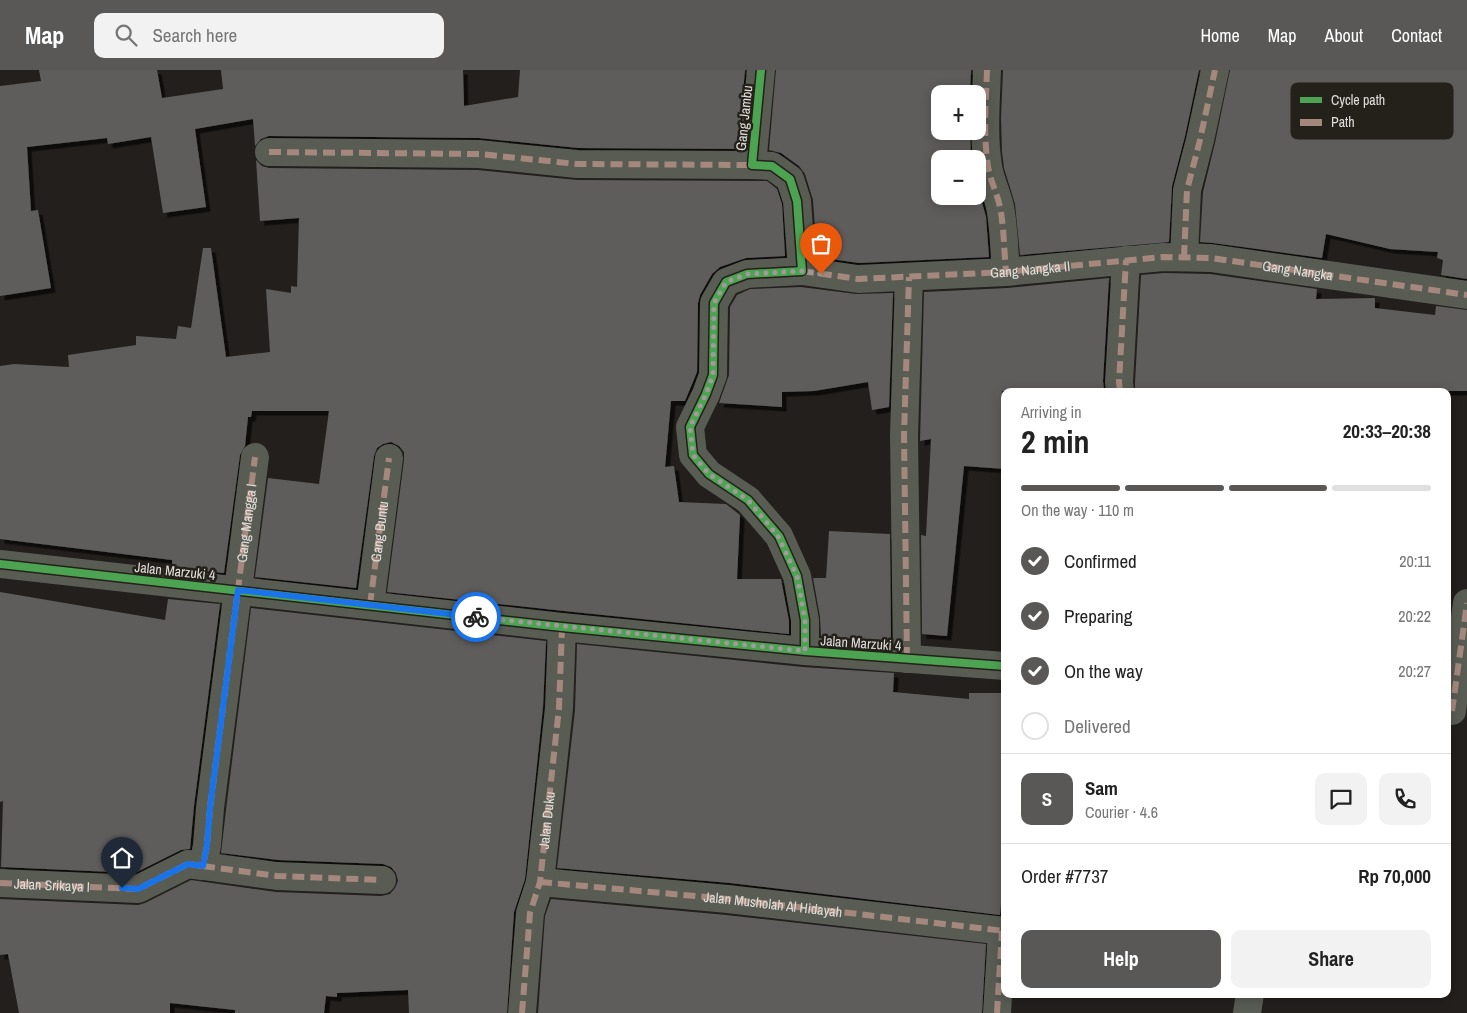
<!DOCTYPE html>
<meta charset="utf-8">
<style>
:root{--surface:#fff;--page:#f2f2f2;--text:#222;--muted:#767676;--line:#e0e0e0;--accent:#5a5857}
body{margin:0;font-family:"Archivo Narrow",sans-serif;background:var(--page);color:var(--text);height:100vh;display:flex;flex-direction:column;font-size:19px;white-space:nowrap}
*{box-sizing:border-box;margin:0}
p{font-size:16px;color:var(--muted)}
.icon{flex:none;width:28px;height:28px;fill:none;stroke:currentColor;stroke-width:2;stroke-linecap:round;stroke-linejoin:round}
.map{position:relative;flex:1;overflow:hidden}
.side{position:absolute;left:1001px;top:318px;width:450px;height:610px;display:flex;flex-direction:column;background:var(--surface);border-radius:10px;box-shadow:0 2px 12px #0003}
.side>*{flex:none}
.buttons{position:absolute;left:931px;top:15px;display:grid;gap:10px}
.buttons a{display:grid;place-items:center;width:55px;height:55px;border-radius:10px;background:var(--surface);box-shadow:0 2px 12px #0003;font-size:25px}
.pin{position:absolute;display:grid;place-items:center;width:42px;height:42px;color:#fff;margin:-51px -21px;border-radius:50% 50% 50% 0;rotate:-45deg;box-shadow:0 0 5px #0007}
.pin .icon{rotate:45deg}
.courier{position:absolute;display:grid;place-items:center;width:50px;height:50px;margin:-25px;border:4px solid #1a73e8;border-radius:50%;background:#fff;color:#222;box-shadow:0 1px 6px #0007}
.overview em{font-style:normal;font-weight:800}
.overview div{display:flex;flex-direction:column-reverse}
.overview{display:flex;align-items:center;justify-content:space-between;height:85px;padding:0 20px}
h1{font-size:32px;font-weight:800;line-height:38px}
.bar{display:grid;grid-template-columns:repeat(4,1fr);gap:8px 5px;align-content:center;height:60px;padding:0 20px}
.bar i{height:6px;border-radius:4px;background:var(--line)}
.bar .on{background:var(--accent)}
.bar p{grid-column:span 4}
.line{display:flex;align-items:center;gap:12px;padding:0 20px;border-top:1px solid var(--line)}
.line div{flex:1}
.round{display:grid;place-items:center;flex:none;width:52px;height:52px;border-radius:10px;background:var(--page)}
ol{padding:0 20px;list-style:none}
li{display:flex;align-items:center;gap:15px;height:55px}
li p{margin-inline-start:auto}
li .icon{padding:5px;border-radius:50%;background:var(--accent);color:#fff;stroke-width:4}
li:last-child{color:var(--muted)}
li i{width:28px;height:28px;border:2px solid var(--line);border-radius:50%}
.action{display:flex;gap:10px;margin-top:auto;padding:10px 20px}
.action a{flex:1;height:58px;border-radius:10px;background:var(--accent);color:#fff;font-size:20px;font-weight:800;line-height:58px;text-align:center}
.action a+a{background:var(--page);color:var(--text)}
header{display:flex;align-items:center;gap:30px;box-sizing:border-box;height:70px;padding:0 25px;background:var(--accent);color:#fff}
header strong{font-size:24px}
nav{display:flex;gap:28px;margin-inline-start:auto;font-size:18px}
.search{width:350px;height:45px;background:var(--page);display:flex;align-items:center;gap:12px;box-sizing:border-box;padding:0 18px;border-radius:10px;color:var(--muted);font-size:19px}
.map>svg:first-child{display:block}
.building{fill:#5e5d5c;filter:url(#shadow)}
.lines{fill:none;stroke-linecap:round;stroke-linejoin:round}
.minor{stroke:#585c53;stroke-width:28}
.quiet{stroke:#a5887d;stroke-width:6;stroke-dasharray:12 6;stroke-linecap:butt}
.cycleway-casing{stroke:#24201a;stroke-width:11}
.cycleway{stroke:#4ca352;stroke-width:8}
.done{stroke:#9e9b98;stroke-width:5;stroke-dasharray:0 9}
.route{stroke:#1a73e8;stroke-width:6}
.labels{text-anchor:middle;stroke-width:5;stroke-linejoin:round;paint-order:stroke}
.street-label{font-size:14px;fill:#e0deda;stroke:#24201a}
.key{fill:#24201a;stroke:#5c5954;stroke-width:1}
.key-label{font-size:14px;fill:#e0deda}
</style>
<header>
<strong>Map</strong>
<div class="search"><svg class="icon" aria-label="search" viewBox="0 0 24 24"><circle cx="10" cy="10" r="6"/><path d="M15 15l6 6"/></svg>Search here</div>
<nav><a>Home</a><a>Map</a><a>About</a><a>Contact</a></nav>
</header>
<div class="map">
<svg width="1467" height="943" viewBox="0 0 1467 943">
<defs>
<filter id="shadow"><feDropShadow dx="4.5" dy="4.5" stdDeviation="0" flood-color="#0009"/></filter>
</defs>
<rect width="100%" height="100%" fill="#221f1c"/>
<!-- building -->
<path class="building" d="M39,0H157L162,28L223,19L221,0H463L464,36L518,27L520,0H745L738,79L578,78L479,68L269,66L261,69L255,76L253,49L195,59L206,137L163,143L151,67L108,74L107,68L27,77L31,141L38,140L51,218L0,226V16L41,11Z
M776,0H971L970,24H940V61H970L971,89H940V126H978V118L986,147L989,187L859,193L817,187L813,130L805,104L799,96L781,83L769,80Z
M1003,0H1199L1185,66L1172,116L1169,172L1020,185L1015,134L1004,98L1002,82L1001,48Z
M1230,0H1467V209L1441,205L1443,190L1437,188L1438,182L1390,179L1326,164L1322,188L1213,173L1200,172L1203,122L1215,73Z
M256,90L262,96L269,98L478,100L577,110L767,111L777,119L782,134L785,186L746,188L720,197L712,204L700,225L698,233L697,302L685,331H671L665,397L674,396L679,432L726,434L740,445L737,509H781L789,551V564L564,541L387,522L404,390V382L399,376L391,372L383,374L377,378L374,386L356,518L255,507L268,408L319,414L329,341H252L251,347H248L245,376L240,385L224,503L172,498V490L0,469V296L14,294L69,297L68,285L136,275V266L176,269L178,256L191,258L203,178H211L226,287L270,282L266,219L291,223V216L297,217L299,148L260,151Z
M1164,203L1210,204L1317,219L1316,229L1375,228V238L1435,245L1436,236L1467,240V321H1135V312L1141,205Z
M1109,208L1103,311L1104,321H1002L1005,350V399L964,396L947,566L922,564L921,465L926,466L931,369L920,371L924,222L1007,218Z
M801,217L856,224L893,223L889,337L872,340L868,312L814,321L782,322V337L719,333L729,305L730,237L737,225L750,219Z
M829,461L890,464L891,572L821,566L820,547L813,508H826Z
M0,522L165,550L168,529L220,534L194,736L190,779L181,780L135,803L1,797L3,731L0,732Z
M251,538L546,571L543,637L525,809L514,842L507,943H409L408,920L337,923V927L326,926L324,943H235V940L170,933V943H19L8,884L0,885V829L138,835L145,833L191,810L276,822L381,826L390,824L395,818L398,811L396,803L391,797L383,794L278,790L221,783L226,740Z
M577,574L803,597L894,603L893,622L969,629V623H1005V786L1000,845L730,813L557,798L575,640Z
M551,829L726,845L986,874L982,943H538L545,846Z"/>
<g class="lines">
<!-- minor -->
<g class="minor">
<path d="M761,0L752,95L772,96L790,109L797,131L802,201L747,204L726,212L714,233L713,305L706,324L690,357L693,385L709,404L748,430L779,466L797,506L805,550V581"/>
<path d="M987,0C986,32 983,64 988,96C990,110 997,123 1000,137C1004,157 1004,180 1006,202"/>
<path d="M269,82L479,84L577,94L752,95"/>
<path d="M1184,187L1187,120L1200,70L1215,0"/>
<path d="M802,201L858,209L1006,202L1163,187L1211,188L1467,225"/>
<path d="M1120,321L1119,312L1126,190"/>
<path d="M0,494L562,557L805,581L1005,596"/>
<path d="M370,535L389,388"/>
<path d="M907,589L904,365L909,207"/>
<path d="M1452,641L1467,533"/>
<path d="M203,796L277,806L382,810"/>
<path id="s1" d="M540,812L728,829L1005,861"/>
<path id="s2" d="M0,813L138,819L188,794L203,796L207,775L210,738L255,387"/>
<path d="M522,943L530,843L540,812L559,638L562,557"/>
<path d="M997,943L1002,861"/>
<path d="M1247,943L1250,924"/>
</g>
<!-- quiet -->
<g class="quiet">
<path d="M987,0C986,32 983,64 988,96C990,110 997,123 1000,137C1004,157 1004,180 1006,202"/>
<path d="M269,82L479,84L577,94L752,95"/>
<path d="M1184,187L1187,120L1200,70L1215,0"/>
<path id="s3" d="M802,201L858,209L1006,202L1163,187L1211,188L1467,225"/>
<path d="M1120,321L1119,312L1126,190"/>
<path id="s4" d="M370,535L389,388"/>
<path d="M907,589L904,365L909,207"/>
<path d="M1452,641L1467,533"/>
<path d="M203,796L277,806L382,810"/>
<path d="M540,812L728,829L1005,861"/>
<path d="M0,813L138,819L188,794L203,796L207,775L210,738L255,387"/>
<path id="s5" d="M522,943L530,843L540,812L559,638L562,557"/>
<path d="M997,943L1002,861"/>
</g>
<defs>
<path id="cycleway" d="M761,0L752,95L772,96L790,109L797,131L802,201L747,204L726,212L714,233L713,305L706,324L690,357L693,385L709,404L748,430L779,466L797,506L805,550V581
M0,494L562,557L805,581L1005,596"/>
</defs>
<!-- cycleway casing -->
<use href="#cycleway" class="cycleway-casing"/>
<!-- cycleway -->
<use href="#cycleway" class="cycleway"/>
</g>
<g class="lines">
<!-- done -->
<path class="done" d="M476,547L805,581V550L797,506L778,466L748,430L709,404L693,385L690,357L706,324L713,305L714,233L726,212L747,204L802,201L821,204"/>
<!-- route -->
<path class="route" d="M122,818L138,819L188,794L203,796L207,775L210,738L238,520L476,547"/>
</g>
<g class="labels">
<!-- street labels -->
<g class="street-label">
<text transform="translate(744 48) rotate(-84)" y="5">Gang Jambu</text>
<text dy="5" stroke="none"><textPath href="#s3" startOffset="229">Gang Nangka II</textPath></text>
<text dy="5" stroke="none"><textPath href="#s3" startOffset="498">Gang Nangka</textPath></text>
<text dy="5" stroke="none"><textPath href="#s2" startOffset="555">Gang Mangga I</textPath></text>
<text dy="5" stroke="none"><textPath href="#s4" startOffset="74">Gang Buntu</textPath></text>
<text transform="translate(175 501) rotate(6)" y="5">Jalan Marzuki 4</text>
<text transform="translate(861 573) rotate(4)" y="5">Jalan Marzuki 4</text>
<text dy="5" stroke="none"><textPath href="#s5" startOffset="195">Jalan Duku</textPath></text>
<text dy="5" stroke="none"><textPath href="#s2" startOffset="52">Jalan Srikaya I</textPath></text>
<text dy="5" stroke="none"><textPath href="#s1" startOffset="234">Jalan Musholah Al Hidayah</textPath></text>
</g>
</g>
<!-- legend -->
<rect x="1290" y="12" width="164" height="58" rx="8" class="key"/>
<rect x="1300" y="27" width="22" height="6" fill="#4ca352"/>
<rect x="1300" y="49" width="22" height="7" fill="#a5887d"/>
<g class="key-label">
<text x="1331" y="35">Cycle path</text>
<text x="1331" y="57">Path</text>
</g>
</svg>
<div class="buttons">
<a>+</a>
<a>−</a>
</div>
<div class="pin" style="left:821px;top:204px;background:#ea580c"><svg class="icon" aria-label="bag" viewBox="0 0 24 24"><path d="M5 8h14l-1 12H6zM9 8a3 3 0 0 1 6 0"/></svg></div>
<div class="pin" style="left:122px;top:818px;background:#1f2937"><svg class="icon" aria-label="home" viewBox="0 0 24 24"><path d="M3 11l9-7 9 7M6 9v11h12V9"/></svg></div>
<div class="courier" style="left:476px;top:547px"><svg class="icon" aria-label="bike" viewBox="0 0 24 24"><circle cx="6" cy="16" r="4"/><circle cx="18" cy="16" r="4"/><path d="M6 16l4-8h5l3 8M10 8l3 8H6M13 5h3"/></svg></div>
<section class="side">
<div class="overview"><div><h1>2 min</h1><p>Arriving in</p></div><em>20:33–20:38</em></div>
<div class="bar"><i class="on"></i><i class="on"></i><i class="on"></i><i></i><p>On the way · 110 m</p></div>
<ol>
<li><svg class="icon" aria-label="check" viewBox="0 0 24 24"><path d="M5 12l5 5 9-10"/></svg>Confirmed<p>20:11</p></li>
<li><svg class="icon" aria-label="check" viewBox="0 0 24 24"><path d="M5 12l5 5 9-10"/></svg>Preparing<p>20:22</p></li>
<li><svg class="icon" aria-label="check" viewBox="0 0 24 24"><path d="M5 12l5 5 9-10"/></svg>On the way<p>20:27</p></li>
<li><i></i>Delivered</li>
</ol>
<div class="line" style="height:90px"><b class="round" style="background:var(--accent);color:#fff">S</b><div><b>Sam</b><p>Courier · 4.6</p></div><a class="round"><svg class="icon" aria-label="chat" viewBox="0 0 24 24"><path d="M4 5h16v11H9l-5 4z"/></svg></a><a class="round"><svg class="icon" aria-label="phone" viewBox="0 0 24 24"><path d="M5 4h4l2 5-3 2q2 4 5 5l2-3 5 2v4C11 20 4 13 5 4z"/></svg></a></div>
<div class="line" style="height:65px"><div>Order #7737</div><b>Rp 70,000</b></div>
<div class="action"><a>Help</a><a>Share</a></div>
</section>
</div>
